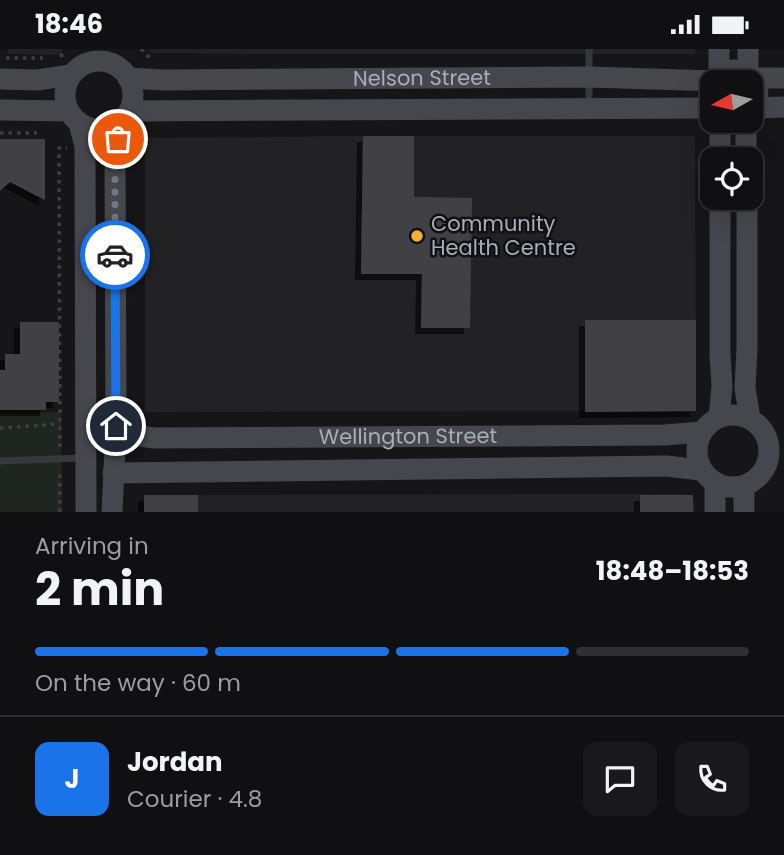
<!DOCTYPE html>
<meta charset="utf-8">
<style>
:root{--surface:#101012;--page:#19191b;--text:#f1f3f6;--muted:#9c9d9f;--line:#303032;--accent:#1a73e8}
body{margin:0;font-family:Poppins,sans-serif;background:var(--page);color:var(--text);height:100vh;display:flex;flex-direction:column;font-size:26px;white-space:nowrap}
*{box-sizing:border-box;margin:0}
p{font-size:23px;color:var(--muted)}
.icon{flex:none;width:38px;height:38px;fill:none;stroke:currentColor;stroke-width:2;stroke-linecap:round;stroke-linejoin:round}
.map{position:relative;height:463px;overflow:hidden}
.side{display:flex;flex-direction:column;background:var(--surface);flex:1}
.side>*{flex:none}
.needle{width:46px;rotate:262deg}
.buttons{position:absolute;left:700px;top:21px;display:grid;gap:14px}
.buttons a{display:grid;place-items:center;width:63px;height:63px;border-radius:14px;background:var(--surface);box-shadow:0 7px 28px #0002,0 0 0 2px var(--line);font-size:35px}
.pin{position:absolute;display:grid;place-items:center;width:60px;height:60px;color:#fff;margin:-30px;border:4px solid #fff;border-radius:50%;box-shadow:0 2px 7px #0007}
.courier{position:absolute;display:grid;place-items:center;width:70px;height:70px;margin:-35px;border:5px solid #1a73e8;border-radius:50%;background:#fff;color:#222;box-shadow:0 2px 9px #0007}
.summary em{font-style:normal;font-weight:700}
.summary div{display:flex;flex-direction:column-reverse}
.summary{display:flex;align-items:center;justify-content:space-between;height:119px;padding:0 35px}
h1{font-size:46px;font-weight:700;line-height:52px}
.bar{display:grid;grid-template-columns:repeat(4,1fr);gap:10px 7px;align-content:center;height:84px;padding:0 35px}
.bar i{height:9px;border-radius:5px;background:var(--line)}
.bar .on{background:var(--accent)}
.bar p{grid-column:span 4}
.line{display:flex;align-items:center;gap:18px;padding:0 35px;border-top:2px solid var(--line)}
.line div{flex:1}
.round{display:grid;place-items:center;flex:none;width:74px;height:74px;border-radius:14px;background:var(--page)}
.status{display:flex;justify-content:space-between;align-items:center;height:49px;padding:0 35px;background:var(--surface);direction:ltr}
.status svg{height:19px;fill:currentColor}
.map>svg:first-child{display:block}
.built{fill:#222225}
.green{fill:#1e261f}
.building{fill:#404145;filter:url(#shadow)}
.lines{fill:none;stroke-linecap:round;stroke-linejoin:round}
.path{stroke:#3d3f44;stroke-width:3.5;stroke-dasharray:3.5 5;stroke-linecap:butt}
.lane{stroke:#37383d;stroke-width:7}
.secondary{stroke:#45474d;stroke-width:21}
.done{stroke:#757880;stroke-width:7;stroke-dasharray:0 12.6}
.route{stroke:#1a73e8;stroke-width:9}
.poi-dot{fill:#f2b134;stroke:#111113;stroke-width:2.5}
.labels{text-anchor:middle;stroke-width:5;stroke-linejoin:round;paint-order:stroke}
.street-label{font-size:21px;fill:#a8adb8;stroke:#111113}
.poi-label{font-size:21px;fill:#a8adb8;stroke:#111113;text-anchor:start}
</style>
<div class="status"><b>18:46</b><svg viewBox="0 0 49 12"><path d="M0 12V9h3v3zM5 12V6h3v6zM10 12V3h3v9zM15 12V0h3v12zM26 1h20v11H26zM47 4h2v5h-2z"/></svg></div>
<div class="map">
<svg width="784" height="463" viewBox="0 0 784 463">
<defs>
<filter id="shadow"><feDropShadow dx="-6" dy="6" stdDeviation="0" flood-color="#0009"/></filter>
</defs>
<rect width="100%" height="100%" fill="#161618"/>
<!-- built -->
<path class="built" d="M8,0H62V6L8,5Z
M148,0H695V5H252L152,4Z
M363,87H695L696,362L145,363V89Z
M684,445L695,455V463H144V446Z"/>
<!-- green -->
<path class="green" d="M61,363L62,463H0V364Z"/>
<!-- building -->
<path class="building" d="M363,87H414V148L472,149L470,279H421L422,225H361Z
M0,90H45V151L10,133L0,142Z
M585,271H696V362L585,363Z
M20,273H59V353H46V361H0V321H5V305H20Z
M144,446H198V463H144Z
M640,446H693V463H640Z"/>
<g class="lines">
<!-- path -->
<path class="path" d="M141,0L151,10
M61,8L64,0
M6,9H43
M0,84H37
M0,379L60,375
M60,398L59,99H67
M60,463V420"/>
<!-- lane -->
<path class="lane" d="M589,59V0
M0,412L82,409"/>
<!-- secondary -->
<g class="secondary">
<circle cx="99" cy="46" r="34"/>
<path d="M748,25V0"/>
<path d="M719,27V0"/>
<path id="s1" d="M128,29L163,31L589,28L715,32"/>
<path d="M753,29H784"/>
<path d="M0,30L37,31L71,26"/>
<path d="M714,33C736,4 773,33 751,62"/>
<path d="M753,59L784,58"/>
<path d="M0,61L69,62"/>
<path d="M129,62L712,59"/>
<path d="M746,72V110"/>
<path d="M79,74L85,98L86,463"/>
<path d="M720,110V72"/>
<path d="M747,149V299L745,339L750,370"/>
<circle cx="733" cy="402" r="36"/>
<path d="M719,369L722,337L720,306V149"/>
<path id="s2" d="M116,377L140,387L154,389L665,386L702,383"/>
<path d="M113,424L666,417L701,421"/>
<path d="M715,434V463"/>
<path d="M744,438V463"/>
<path d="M112,463L116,377L115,109L121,72"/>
</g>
</g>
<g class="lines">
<!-- done -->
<path class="done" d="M115,206V109L118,90"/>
<!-- route -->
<path class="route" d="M115,206L116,377"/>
</g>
<!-- markers -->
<circle class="poi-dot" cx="417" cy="187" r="7"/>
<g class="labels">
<!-- street labels -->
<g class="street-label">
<text dy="7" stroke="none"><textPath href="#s1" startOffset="294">Nelson Street</textPath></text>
<text dy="7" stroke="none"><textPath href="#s2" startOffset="294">Wellington Street</textPath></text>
</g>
<!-- poi labels -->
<g class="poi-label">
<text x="431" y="182">Community<tspan x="431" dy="24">Health Centre</tspan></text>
</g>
</g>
</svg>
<div class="buttons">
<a><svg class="needle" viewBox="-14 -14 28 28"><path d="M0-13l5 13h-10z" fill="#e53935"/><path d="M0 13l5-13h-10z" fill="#9c9d9f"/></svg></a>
<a><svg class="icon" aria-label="locate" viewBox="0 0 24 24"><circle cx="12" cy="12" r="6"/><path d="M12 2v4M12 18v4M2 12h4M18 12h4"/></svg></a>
</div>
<div class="pin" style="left:118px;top:90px;background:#ea580c"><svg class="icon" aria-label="bag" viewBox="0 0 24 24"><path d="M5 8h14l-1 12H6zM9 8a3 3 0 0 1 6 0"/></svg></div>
<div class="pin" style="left:116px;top:377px;background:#1f2937"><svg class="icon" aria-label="home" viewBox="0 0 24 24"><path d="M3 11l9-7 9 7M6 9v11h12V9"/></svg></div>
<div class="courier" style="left:115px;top:206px"><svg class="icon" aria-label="car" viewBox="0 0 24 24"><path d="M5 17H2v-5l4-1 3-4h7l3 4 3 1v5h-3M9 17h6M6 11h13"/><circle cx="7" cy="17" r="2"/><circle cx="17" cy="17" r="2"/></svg></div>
</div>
<section class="side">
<div class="summary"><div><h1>2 min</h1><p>Arriving in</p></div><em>18:48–18:53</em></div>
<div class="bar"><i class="on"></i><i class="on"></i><i class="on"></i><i></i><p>On the way · 60 m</p></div>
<div class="line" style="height:126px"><b class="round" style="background:var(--accent);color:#fff">J</b><div><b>Jordan</b><p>Courier · 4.8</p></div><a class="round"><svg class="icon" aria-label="chat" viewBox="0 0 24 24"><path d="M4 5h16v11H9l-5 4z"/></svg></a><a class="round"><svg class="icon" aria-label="phone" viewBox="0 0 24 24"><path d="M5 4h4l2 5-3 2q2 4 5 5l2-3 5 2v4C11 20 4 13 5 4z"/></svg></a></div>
</section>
